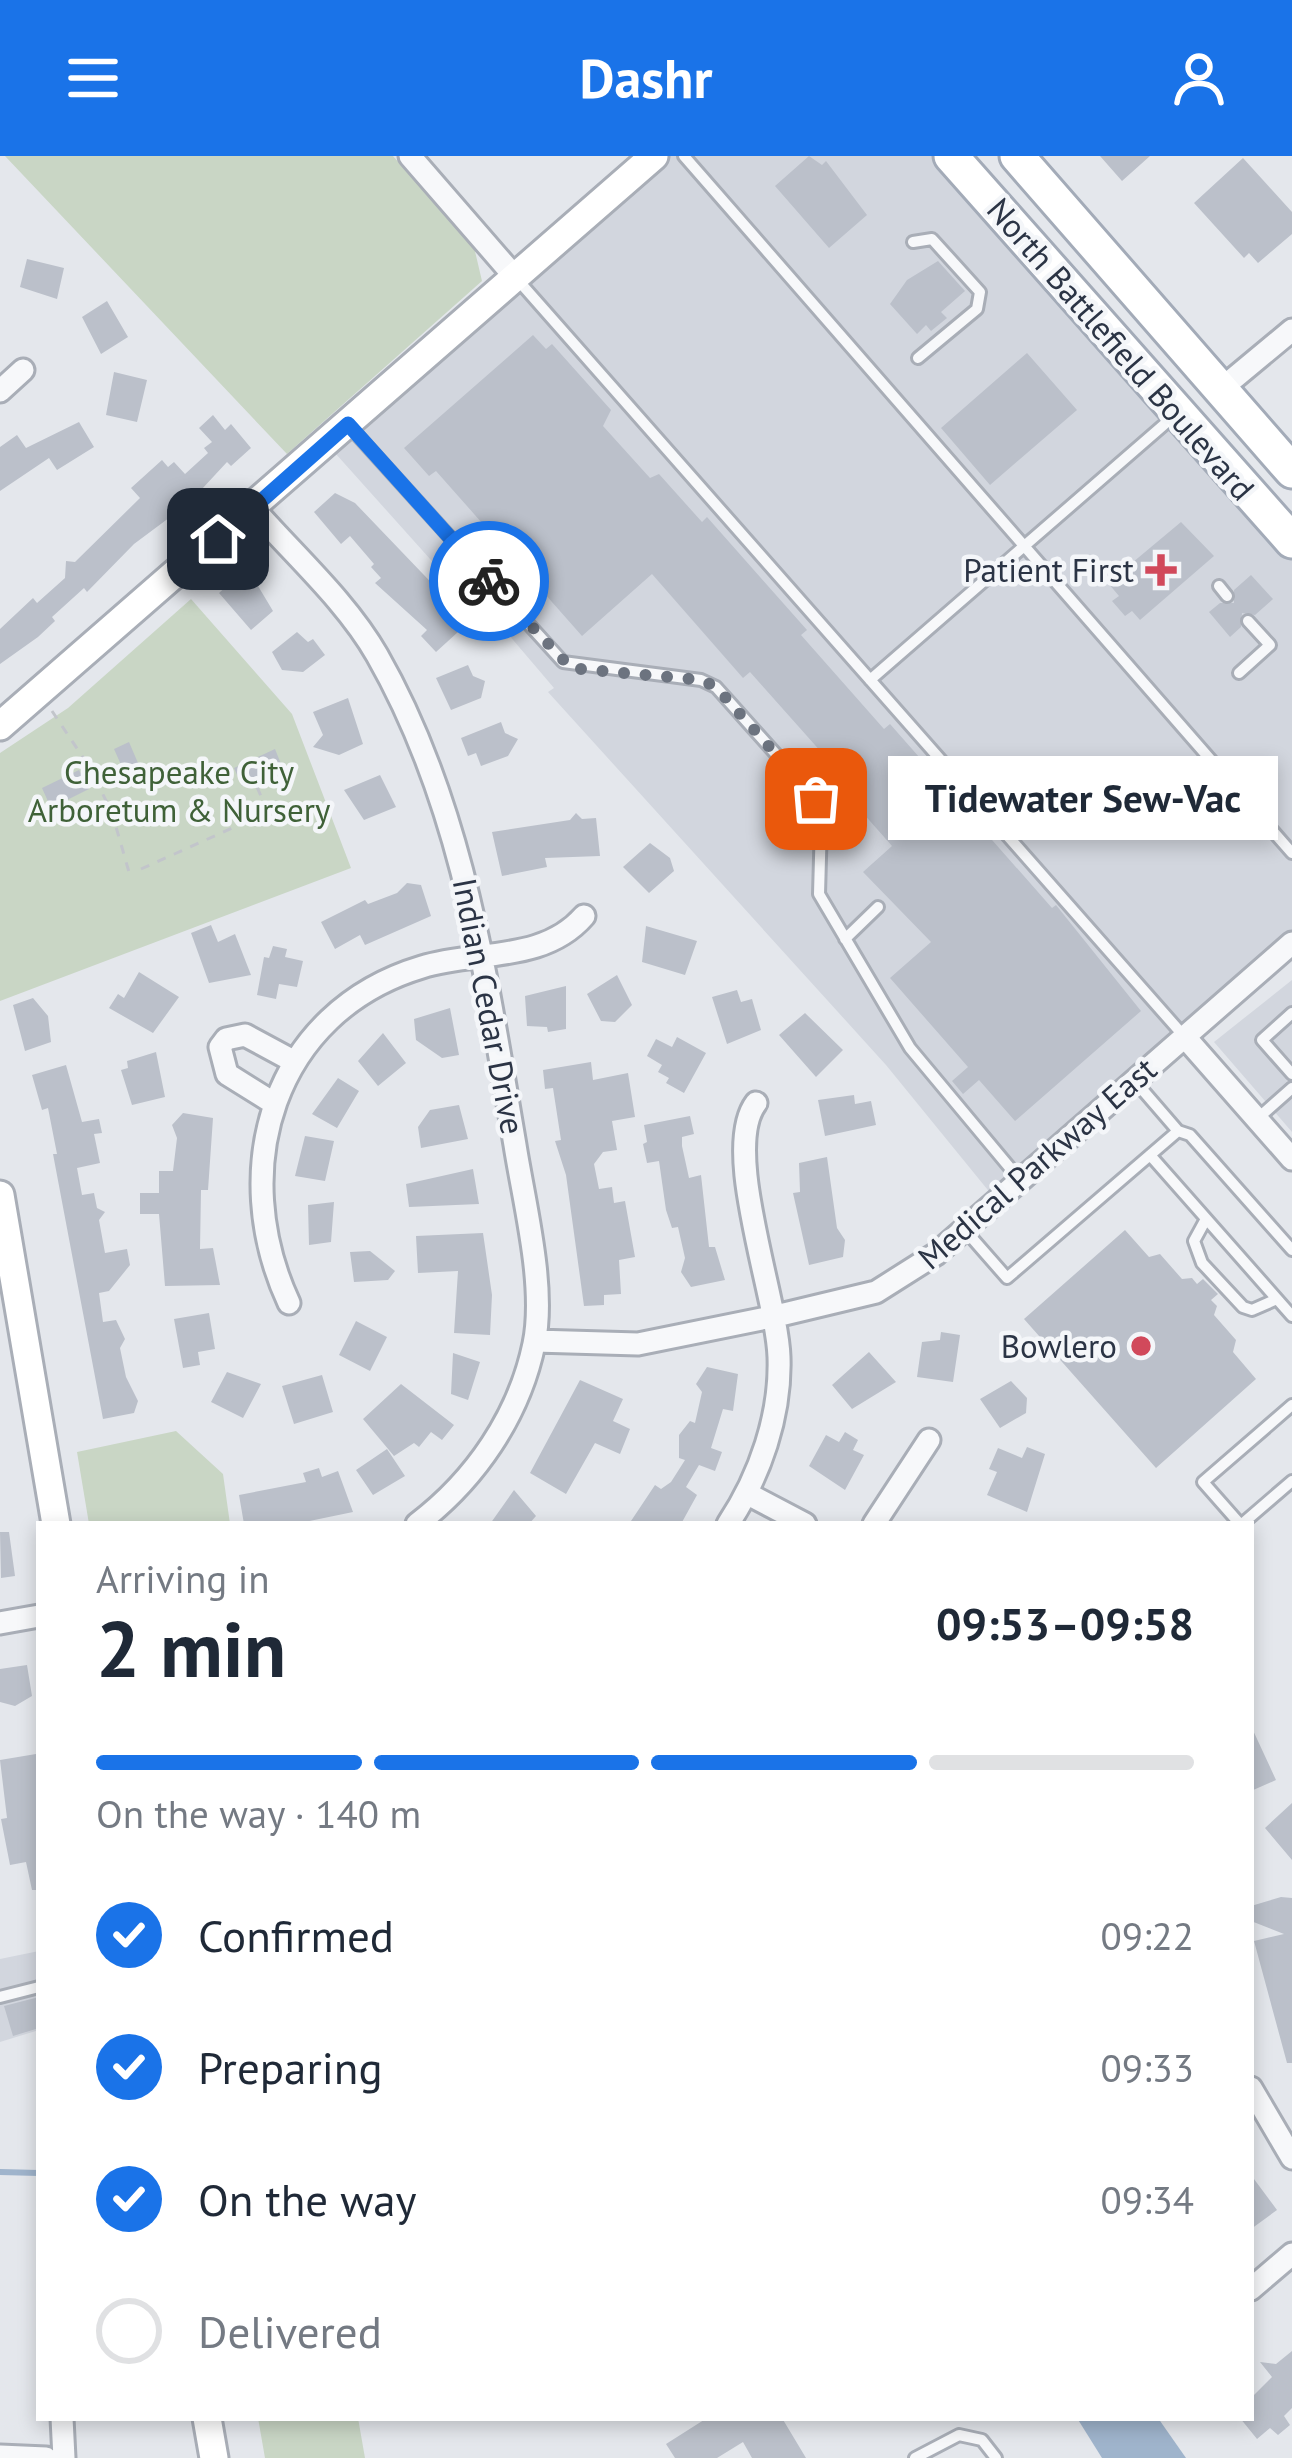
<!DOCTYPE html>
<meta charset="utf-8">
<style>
:root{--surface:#fff;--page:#f6f6f7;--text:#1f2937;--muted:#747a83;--line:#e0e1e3;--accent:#1a73e8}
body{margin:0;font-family:"PT Sans",sans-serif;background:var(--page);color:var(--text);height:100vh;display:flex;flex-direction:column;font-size:45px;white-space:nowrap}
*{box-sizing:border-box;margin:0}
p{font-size:39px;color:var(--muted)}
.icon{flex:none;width:66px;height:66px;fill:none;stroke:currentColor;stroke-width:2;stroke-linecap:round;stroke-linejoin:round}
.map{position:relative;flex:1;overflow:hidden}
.drawer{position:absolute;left:36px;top:1365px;width:1218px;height:900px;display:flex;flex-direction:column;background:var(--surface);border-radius:0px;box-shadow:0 6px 18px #0003}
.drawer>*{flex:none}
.pin{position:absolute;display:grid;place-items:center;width:102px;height:102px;color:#fff;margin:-51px;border-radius:24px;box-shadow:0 6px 18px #0006}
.courier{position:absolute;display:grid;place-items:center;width:120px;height:120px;margin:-60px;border:9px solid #1a73e8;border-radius:50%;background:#fff;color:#222;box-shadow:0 3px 15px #0007}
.bubble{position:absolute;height:84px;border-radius:0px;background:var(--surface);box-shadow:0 6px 18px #0003;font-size:39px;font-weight:700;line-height:84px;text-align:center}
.summary em{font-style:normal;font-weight:700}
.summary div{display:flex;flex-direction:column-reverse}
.summary{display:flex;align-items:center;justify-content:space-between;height:204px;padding:0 60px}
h1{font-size:78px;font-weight:700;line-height:90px}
.bar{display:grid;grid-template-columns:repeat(4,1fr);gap:18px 12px;align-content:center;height:144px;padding:0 60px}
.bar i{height:15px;border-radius:9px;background:var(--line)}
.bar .on{background:var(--accent)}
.bar p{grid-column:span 4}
ol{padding:0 60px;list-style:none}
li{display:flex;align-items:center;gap:36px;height:132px}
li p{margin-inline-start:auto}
li .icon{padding:12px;border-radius:50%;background:var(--accent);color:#fff;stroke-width:4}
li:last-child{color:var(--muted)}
li i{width:66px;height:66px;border:6px solid var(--line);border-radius:50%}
header{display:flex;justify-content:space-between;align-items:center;height:156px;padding:0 60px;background:var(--accent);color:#fff;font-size:54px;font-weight:700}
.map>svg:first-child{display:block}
.built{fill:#d2d6de}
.green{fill:#c9d6c5}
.water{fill:#9fb4cc}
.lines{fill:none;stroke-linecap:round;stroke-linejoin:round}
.stream{stroke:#9fb4cc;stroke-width:6}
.building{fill:#bbc0ca}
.lane-casing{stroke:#a9aeb7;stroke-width:16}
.street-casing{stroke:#a9aeb7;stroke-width:27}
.secondary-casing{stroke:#a9aeb7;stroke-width:33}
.primary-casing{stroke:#a3abb8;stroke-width:39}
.path{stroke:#c2c5cb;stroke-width:3;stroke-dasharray:9 9;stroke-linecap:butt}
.lane{stroke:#f7f8fa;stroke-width:10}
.street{stroke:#f7f8fa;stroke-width:21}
.secondary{stroke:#fff;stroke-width:27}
.primary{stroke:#fff;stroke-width:33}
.done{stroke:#6c737f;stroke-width:12;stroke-dasharray:0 21.6}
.route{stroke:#1a73e8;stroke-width:15}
.poi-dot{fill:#d1495b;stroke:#f4f6f9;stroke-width:4.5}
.labels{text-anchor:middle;stroke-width:9;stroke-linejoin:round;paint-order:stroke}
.street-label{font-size:33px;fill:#2b3445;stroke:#f4f6f9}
.poi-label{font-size:33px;fill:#2b3445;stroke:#f4f6f9;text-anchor:end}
.park-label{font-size:33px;fill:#3f6138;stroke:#f4f6f9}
</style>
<header><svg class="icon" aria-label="menu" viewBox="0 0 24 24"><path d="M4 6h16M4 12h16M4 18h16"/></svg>Dashr<svg class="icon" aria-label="person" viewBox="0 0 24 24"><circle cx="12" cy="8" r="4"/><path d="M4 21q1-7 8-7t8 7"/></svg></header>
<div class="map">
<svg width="1292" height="2302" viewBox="0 0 1292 2302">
<rect width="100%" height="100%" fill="#e4e7ec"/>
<!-- built -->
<path class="built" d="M654,0H951L1292,386V786L996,1044L886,909L548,536L554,532L502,471L443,411L439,413L327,288Z
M1292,824V976L1214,886Z
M39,1795V1874L0,1886V1803Z"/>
<!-- green -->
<path class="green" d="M5,0H393L474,91L482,125L287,298Z
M191,443L292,558L351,712L0,845V597L68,552Z
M176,1275L223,1318L230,1368H89L77,1296Z
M258,2262H358L365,2302H265Z"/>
<!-- water -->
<path class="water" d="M1077,2262H1158L1186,2302H1102Z"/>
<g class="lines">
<!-- stream -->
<path class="stream" d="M0,2016L39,2017"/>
</g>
<!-- building -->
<path class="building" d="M809,0L822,9L826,5L867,59L829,92L775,30Z
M1100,0H1150L1122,25Z
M1243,2L1292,56V78L1258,107L1249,97L1244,102L1194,47Z
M27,103L64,112L57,143L20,131Z
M938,105L965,135L941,156L947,162L931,175L926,169L917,178L890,148L907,124Z
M107,145L128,181L101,198L82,161Z
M533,179L546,193L552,188L611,254L603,270L650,322L659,318L702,366L707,361L807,474L801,479L884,573L890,568L1052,752L1056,749L1141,855L1015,965L979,924L963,938L952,925L968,911L890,822L931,786L863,716L892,690L832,622L839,616L750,516L743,522L652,418L582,480L436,315L429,320L404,292Z
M1027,197L1077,254L990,329L941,272Z
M114,216L147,224L137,266L106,259Z
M213,259L225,274L231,268L251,292L231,310L227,306L189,347L134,388L87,436L84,432L52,461L55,465L38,481L0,508V473L33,442L37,447L65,422L66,405L75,406L140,342L131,332L162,304L168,311L174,306L185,318L208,297L204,292L212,286L199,272Z
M79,266L94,291L57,314L49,302L0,335V291L17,279L26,292Z
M335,337L355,347L469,466L436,496L421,480L427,474L375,427L381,422L371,411L374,408L350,380L341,388L314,356Z
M1181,366L1214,400L1140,464L1132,455L1125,460L1112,445L1119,440L1108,427Z
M249,410L263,426L258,430L273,455L251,474L219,437Z
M1251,419L1273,443L1255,459L1242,457L1241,471L1230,481L1209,456L1220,447H1234V434Z
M297,476L308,486L313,483L325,499L303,516L282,514L272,496Z
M468,509L473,520L485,525L481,542L451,554L436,522Z
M348,542L363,588L339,599L313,591L323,579L313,556Z
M501,566L505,577L518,583L508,600L481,610L476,597L468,600L461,582Z
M129,586L141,614L126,620L114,593Z
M275,593L283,613L242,630L234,612Z
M79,614L89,633L51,652L42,632Z
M380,619L396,651L364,664L344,634Z
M576,657L582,663L596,662L600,700L545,702L547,711L502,720L492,676L570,664Z
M650,687L670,702L674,715L649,737L623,711Z
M407,727L421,729L431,760L365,789L360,779L335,793L321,766L365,744L368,748L397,737Z
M211,769L218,786L235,778L251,819L209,827L191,777Z
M646,770L697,785L685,819L642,806Z
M273,790L287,793L285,801L303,805L297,831L279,828L276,843L257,839L264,801L269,802Z
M139,816L179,841L153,877L109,852L118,838L124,842Z
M617,819L632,849L615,866L601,865L587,838Z
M566,830V873L548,876L547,871L527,870L525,840Z
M737,834L741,846L752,843L761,874L727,888L712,841Z
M33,842L48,860L51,886L25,895L13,849Z
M450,852L459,899L442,902L416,884L414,863Z
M805,857L843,894L816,921L779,879Z
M383,877L406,907L378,930L358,905Z
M677,881L706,897L684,937L666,927L669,922L658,916L662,909L647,900L656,883L672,891Z
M156,896L165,941L132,949L121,914L128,912L127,905Z
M591,906L593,924L628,917L635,961L612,965L617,994L603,996L594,1008L599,1033L612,1031L614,1047L625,1045L635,1101L619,1104L621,1138L604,1139V1149L584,1150L566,1019L555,985L561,984L553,932L545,933L543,914Z
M66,909L82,966L99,963L102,977L94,978L100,1007L77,1012L82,1039L94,1037L97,1052L105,1056L99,1064L105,1097L127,1093L130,1109L109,1135L99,1137L103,1166L116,1164L125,1183L120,1192L126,1221L138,1245L134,1257L103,1263L53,998H57L48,952L42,954L32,919Z
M338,922L359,935L337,972L312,958Z
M854,939L855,948L871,945L876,969L825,980L818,944Z
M459,949L468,983L421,992L418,971L430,954Z
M183,957L213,962L208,1034H201L200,1093L213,1092L220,1129L165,1130L159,1058H140V1037H159V1015H173L177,982L172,969Z
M690,960L694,978L682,981V990L689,1022L701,1019L709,1091H715L725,1124L691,1131L681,1116L685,1102L678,1071L672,1072L666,1054L659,1005L647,1007L643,988L647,986L644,969Z
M305,980L334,985L325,1025L295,1020Z
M827,1001L837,1072L845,1084L843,1101L809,1109L793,1037L800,1036L799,1007Z
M473,1013L479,1048L409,1051L406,1028Z
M334,1046L331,1086L309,1089L308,1049Z
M1125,1074L1149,1101L1160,1098L1182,1123L1192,1122L1197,1128L1203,1123L1218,1138L1211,1144L1217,1150L1214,1159L1236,1184L1233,1196L1256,1223L1156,1312L1024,1163Z
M483,1077L492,1139L490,1179L454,1177L458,1115L418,1117L416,1080Z
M370,1095L395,1115L388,1124L354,1126L350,1096Z
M209,1157L215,1193L198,1196L200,1209L183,1212L174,1163Z
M356,1165L387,1181L370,1215L339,1199Z
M941,1176L960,1179L953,1226L917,1221L922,1186L940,1184Z
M869,1196L896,1226L852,1253L832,1229Z
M453,1197L480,1206L468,1244L451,1238Z
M707,1211L738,1218L733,1255L723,1253L711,1292L722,1296L715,1315L699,1309L686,1331L697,1339L681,1368H629L655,1329L661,1333L671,1326L685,1304L679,1302V1279L690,1265L695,1267L702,1236L696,1228Z
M227,1216L261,1228L243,1262L211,1246Z
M322,1219L333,1256L294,1268L282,1230Z
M580,1224L623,1243L613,1265L630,1273L620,1298L595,1287L566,1338L530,1317Z
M1011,1225L1027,1242L1026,1257L1000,1272L980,1243Z
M401,1228L454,1269L442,1284L431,1276L419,1291L414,1287L394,1300L363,1263Z
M845,1276L858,1284L853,1294L864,1299L845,1334L809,1310L826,1279L839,1286Z
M1027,1291L1045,1298L1027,1356L987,1339L997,1316L989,1313L998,1292L1022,1302Z
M387,1293L405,1320L373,1339L356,1314Z
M319,1312L322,1321L338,1315L353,1356L295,1368H244L239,1339L306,1326L303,1317Z
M514,1334L536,1360L529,1368H490Z
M0,1376H9L15,1420L1,1422Z
M27,1509L32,1540L15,1550L0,1546V1513Z
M1251,1570L1276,1624L1251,1635Z
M36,1598L39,1734H32L26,1706L10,1709L1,1663L7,1662L0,1604Z
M1292,1647V1704L1265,1672Z
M1281,1741L1292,1742V1907H1287L1254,1785L1284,1778L1251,1765V1750Z
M39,1841V1872L13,1880L4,1850Z
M1251,2019L1277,2054L1251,2073Z
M1292,2195V2252L1284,2260L1290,2269L1278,2279L1270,2272L1257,2283L1240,2262H1251V2242L1272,2221L1260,2206L1276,2208Z
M707,2262H782L806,2302H752L743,2286L717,2302H675L666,2288Z"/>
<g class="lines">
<defs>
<path id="lane" d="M684,0L1292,697
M913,86L932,83L980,136L977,153L918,202
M517,123L1183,879
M350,271L563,506L701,524L716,531L816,643L821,666L819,738L910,892L1020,1024
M1219,430L1227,440
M1239,517L1270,489L1248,465
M870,524L1174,260
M845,783L878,751
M1292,857L1262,884L1292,918
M1257,963L1292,932
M1178,975L1190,979L1292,1094
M1150,999L1292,1160
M1206,1063L1194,1085L1202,1107L1243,1151L1252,1154L1277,1143
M965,1074L1007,1122L1178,975L1134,924
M1240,1368L1203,1326L1292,1249
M1242,1368L1292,1325
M0,1841L39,1831
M915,2302L959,2279L982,2284L996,2302"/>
<path id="street" d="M410,0L515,121
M1221,233L1292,174
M0,235L23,214
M253,352C294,399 346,445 377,499C463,649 486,821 515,989C524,1047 546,1130 534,1188C519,1260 475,1324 417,1368
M1184,880L1292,1003
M275,948L227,918L220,891L226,883L245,879L295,906
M289,1147C227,1014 272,856 422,811C476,794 543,807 584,760
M535,1185L638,1188L776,1160L876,1136L936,1098L1292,787
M746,1337L805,1368
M728,1368C760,1320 781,1259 779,1201C777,1140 721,993 756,947
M874,1368L929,1284
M0,1467L39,1460
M1251,1932L1292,2002
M1251,2133L1292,2098
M62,2262L64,2302
M0,2300L46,2302"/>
<path id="secondary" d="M0,570L654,0
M0,1039L56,1368
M207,2262L214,2302"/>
<path id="primary" d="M951,0L1292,385
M1017,0L1292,315"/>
</defs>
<!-- lane casing -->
<use href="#lane" class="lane-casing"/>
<!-- street casing -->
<use href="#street" class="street-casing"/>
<!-- secondary casing -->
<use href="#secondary" class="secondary-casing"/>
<!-- primary casing -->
<use href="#primary" class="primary-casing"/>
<!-- path -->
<path class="path" d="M52,555L90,612
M81,617L92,616L112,657L129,716
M257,631L267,654
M141,713L279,651"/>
<!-- lane -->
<use href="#lane" class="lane"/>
<!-- street -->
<use href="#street" class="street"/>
<!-- secondary -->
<use href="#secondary" class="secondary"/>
<!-- primary -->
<use href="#primary" class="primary"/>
</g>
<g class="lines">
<!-- done -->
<path class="done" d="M489,425L571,512L701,524L716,531L816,643"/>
<!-- route -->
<path class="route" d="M218,383L348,268L489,425"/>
</g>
<!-- markers -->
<g class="poi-dot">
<path d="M1155 396h12v12h12v12h-12v12h-12v-12h-12v-12h12z"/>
<circle cx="1141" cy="1190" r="12"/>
</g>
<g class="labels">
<!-- street labels -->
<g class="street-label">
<text transform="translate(1121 193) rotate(49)" y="12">North Battlefield Boulevard</text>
<text transform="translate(489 850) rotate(79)" y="12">Indian Cedar Drive</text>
<text transform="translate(1037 1007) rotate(-41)" y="12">Medical Parkway East</text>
</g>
<!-- poi labels -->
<g class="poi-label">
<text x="1134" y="426">Patient First</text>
<text x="1117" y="1202">Bowlero</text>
</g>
<!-- park labels -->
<g class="park-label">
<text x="179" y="628">Chesapeake City<tspan x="179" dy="38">Arboretum &amp; Nursery</tspan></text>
</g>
</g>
</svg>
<div class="pin" style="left:816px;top:643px;background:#ea580c"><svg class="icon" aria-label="bag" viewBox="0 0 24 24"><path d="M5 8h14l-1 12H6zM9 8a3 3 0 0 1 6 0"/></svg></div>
<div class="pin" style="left:218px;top:383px;background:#1f2937"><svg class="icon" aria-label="home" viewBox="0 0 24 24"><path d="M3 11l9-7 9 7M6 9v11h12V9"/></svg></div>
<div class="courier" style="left:489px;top:425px"><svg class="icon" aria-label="bike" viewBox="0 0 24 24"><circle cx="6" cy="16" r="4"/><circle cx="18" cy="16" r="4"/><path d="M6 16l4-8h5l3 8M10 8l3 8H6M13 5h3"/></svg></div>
<div class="bubble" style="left:888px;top:600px;width:390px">Tidewater Sew-Vac</div>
<section class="drawer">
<div class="summary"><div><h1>2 min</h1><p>Arriving in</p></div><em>09:53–09:58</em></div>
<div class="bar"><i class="on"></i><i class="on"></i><i class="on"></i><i></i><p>On the way · 140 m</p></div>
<ol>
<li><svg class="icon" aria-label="check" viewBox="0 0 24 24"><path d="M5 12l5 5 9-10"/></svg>Confirmed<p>09:22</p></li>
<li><svg class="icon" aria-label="check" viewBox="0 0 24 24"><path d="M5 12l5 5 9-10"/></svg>Preparing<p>09:33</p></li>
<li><svg class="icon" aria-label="check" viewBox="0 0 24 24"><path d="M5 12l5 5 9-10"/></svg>On the way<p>09:34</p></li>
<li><i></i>Delivered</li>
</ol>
</section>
</div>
